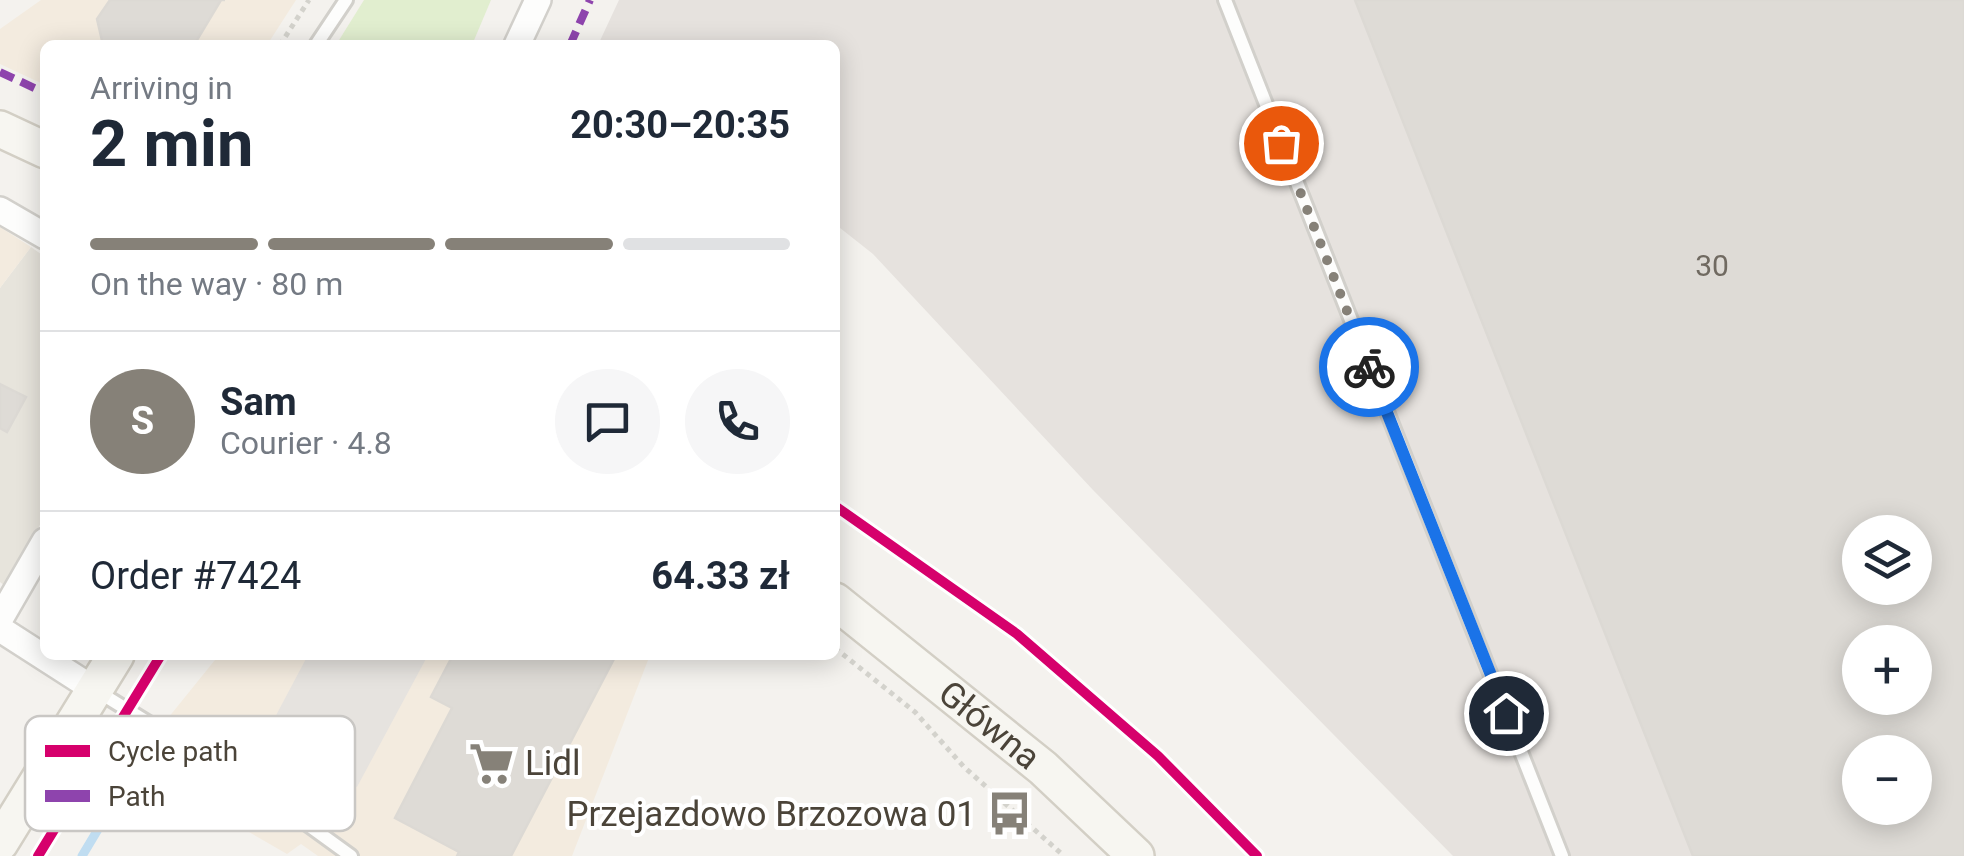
<!DOCTYPE html>
<meta charset="utf-8">
<style>
:root{--surface:#fff;--page:#f6f6f7;--text:#1f2937;--muted:#747a83;--line:#e0e1e3;--accent:#868178}
body{margin:0;font-family:Roboto,sans-serif;background:var(--page);color:var(--text);height:100vh;display:flex;flex-direction:column;font-size:38px;white-space:nowrap}
*{box-sizing:border-box;margin:0}
p{font-size:32px;color:var(--muted)}
.icon{flex:none;width:55px;height:55px;fill:none;stroke:currentColor;stroke-width:2;stroke-linecap:round;stroke-linejoin:round}
.map{position:relative;flex:1;overflow:hidden}
.side{position:absolute;left:40px;top:40px;width:800px;height:620px;display:flex;flex-direction:column;background:var(--surface);border-radius:15px;box-shadow:0 5px 25px #0003}
.side>*{flex:none}
.tools{position:absolute;left:1842px;top:515px;display:grid;gap:20px}
.tools a{display:grid;place-items:center;width:90px;height:90px;border-radius:50%;background:var(--surface);box-shadow:0 5px 25px #0003;font-size:50px}
.pin{position:absolute;display:grid;place-items:center;width:85px;height:85px;color:#fff;margin:-42px;border:5px solid #fff;border-radius:50%;box-shadow:0 2px 10px #0007}
.courier{position:absolute;display:grid;place-items:center;width:100px;height:100px;margin:-50px;border:8px solid #1a73e8;border-radius:50%;background:#fff;color:#222;box-shadow:0 2px 12px #0007}
.headline em{font-style:normal;font-weight:700}
.headline div{display:flex;flex-direction:column-reverse}
.headline{display:flex;align-items:center;justify-content:space-between;height:170px;padding:0 50px}
h1{font-size:65px;font-weight:700;line-height:75px}
.bar{display:grid;grid-template-columns:repeat(4,1fr);gap:15px 10px;align-content:center;height:120px;padding:0 50px}
.bar i{height:12px;border-radius:8px;background:var(--line)}
.bar .current{background:var(--accent)}
.bar p{grid-column:span 4}
.line{display:flex;align-items:center;gap:25px;padding:0 50px;border-top:2px solid var(--line)}
.line div{flex:1}
.round{display:grid;place-items:center;flex:none;width:105px;height:105px;border-radius:52px;background:var(--page)}
.map>svg:first-child{display:block}
.residential{fill:#e7e4dc}
.commercial{fill:#f3ebdf}
.industrial{fill:#e6e2de;fill-rule:evenodd}
.green{fill:#e1eecf}
.parking{fill:#e6e3df}
.lines{fill:none;stroke-linecap:round;stroke-linejoin:round}
.stream{stroke:#c0ddf1;stroke-width:9}
.building{fill:#dedbd6;stroke:#dcd9d4;stroke-width:2.5;fill-rule:evenodd}
.service-casing{stroke:#d2d0cb;stroke-width:18}
.minor-casing{stroke:#d2d0cb;stroke-width:30}
.secondary-casing{stroke:#d3cfc5;stroke-width:40}
.path{stroke:#d3d2cc;stroke-width:5;stroke-dasharray:5 5;stroke-linecap:butt}
.service{stroke:#fdfdfc;stroke-width:12}
.minor{stroke:#fdfdfc;stroke-width:25}
.secondary{stroke:#f7f6f1;stroke-width:35}
.quiet{stroke:#8e44ad;stroke-width:8;stroke-dasharray:15 8;stroke-linecap:butt}
.cycleway-casing{stroke:#fff;stroke-width:16}
.cycleway{stroke:#d6006c;stroke-width:10}
.done{stroke:#868178;stroke-width:10;stroke-dasharray:0 18}
.route{stroke:#1a73e8;stroke-width:12}
.labels{text-anchor:middle;stroke-width:8;stroke-linejoin:round;paint-order:stroke}
.number-label{font-size:30px;fill:#706a61}
.street-label{font-size:35px;fill:#4b4439;stroke:#fff}
.poi-label{font-size:35px;fill:#4b4439;stroke:#fff;text-anchor:start}
.key{fill:#fff;stroke:#c9c7c4;stroke-width:2.5}
.key-label{font-size:28px;fill:#4b4439}
</style>
<div class="map">
<svg width="1964" height="856" viewBox="0 0 1964 856">
<rect width="100%" height="100%" fill="#f4f2ee"/>
<!-- residential -->
<path class="residential" d="M31,247L45,257V516L5,586L0,582V288Z"/>
<!-- commercial -->
<path class="commercial" d="M41,0H296L267,45H45V85L0,64V29Z
M0,227L31,247L0,288Z
M219,655H650L572,856H318L301,844L287,854L235,824L245,807L143,749Z"/>
<!-- industrial -->
<path class="industrial" d="M619,0H1964V856H1453L1093,490L873,254L835,224V45H598ZM1860,532H1915V588H1860ZM1860,642H1915V698H1860ZM1860,752H1915V808H1860Z"/>
<!-- green -->
<path class="green" d="M364,0H491L472,45H336Z"/>
<!-- parking -->
<path class="parking" d="M308,655H428L357,787L330,773L341,751L312,736L300,757L264,738Z"/>
<g class="lines">
<!-- stream -->
<path class="stream" d="M82,856L115,801"/>
</g>
<!-- building -->
<path class="building" d="M110,0H225H221L194,45H103L97,19Z
M1355,0H1964V856H1693ZM1860,532H1915V588H1860ZM1860,642H1915V698H1860ZM1860,752H1915V808H1860Z
M0,384L26,397L7,432L0,428Z
M453,655H616L511,856H457L459,852L395,818L452,708L431,697Z"/>
<g class="lines">
<defs>
<path id="service" d="M1225,0L1562,856
M316,45L346,0
M97,691L275,801L351,856"/>
<path id="minor" d="M517,45L538,0
M0,210L45,236
M0,619L45,541
M0,629L95,690"/>
<g id="secondary">
<path d="M0,129L45,150"/>
<path id="s1" d="M835,601L1043,768L1136,856"/>
<path d="M0,843L116,655"/>
</g>
</defs>
<!-- service casing -->
<use href="#service" class="service-casing"/>
<!-- minor casing -->
<use href="#minor" class="minor-casing"/>
<!-- secondary casing -->
<use href="#secondary" class="secondary-casing"/>
<!-- path -->
<path class="path" d="M280,45L309,0
M835,648L915,712L964,767L1064,856"/>
<!-- service -->
<use href="#service" class="service"/>
<!-- minor -->
<use href="#minor" class="minor"/>
<!-- secondary -->
<use href="#secondary" class="secondary"/>
<!-- quiet -->
<path class="quiet" d="M570,45L590,0
M0,72L45,93"/>
<defs>
<path id="cycleway" d="M835,506L1017,634L1158,756L1257,856
M38,856L161,655"/>
</defs>
<!-- cycleway casing -->
<use href="#cycleway" class="cycleway-casing"/>
<!-- cycleway -->
<use href="#cycleway" class="cycleway"/>
</g>
<g class="lines">
<!-- done -->
<path class="done" d="M1281,143L1369,367"/>
<!-- route -->
<path class="route" d="M1369,367L1506,713"/>
</g>
<!-- icons -->
<defs>
<symbol id="supermarket-bare" viewBox="-9 -9 18 18"><path d="M-6-5.5h2.5l.6 2H6L4.5 2H-2.5L-4.4-4H-6ZM-1.5 3.2a1.3 1.3 0 1 0 .1 0ZM3 3.2a1.3 1.3 0 1 0 .1 0Z" fill="#868178" stroke="#fff" stroke-width="2.5" paint-order="stroke"/></symbol>
<symbol id="bus-bare" viewBox="-9 -9 18 18"><path d="M-5-6H5V4H4V6H2V4H-2V6H-4V4H-5ZM-3.5-4V0h7V-4ZM-3.5 1.2v1.5H-2V1.2ZM2 1.2v1.5H3.5V1.2Z" fill="#868178" stroke="#fff" stroke-width="2.5" paint-order="stroke"/></symbol>
</defs>
<g fill-rule="evenodd">
<use href="#supermarket-bare" x="460" y="732" width="63" height="63"/>
<use href="#bus-bare" x="978" y="782" width="63" height="63"/>
</g>
<g class="labels">
<!-- number labels -->
<g class="number-label">
<text x="1712" y="276">30</text>
</g>
<!-- street labels -->
<g class="street-label">
<text dy="12" stroke="none"><textPath href="#s1" startOffset="198">Główna</textPath></text>
</g>
<!-- poi labels -->
<g class="poi-label">
<text x="525" y="775">Lidl</text>
<text x="976" y="826" text-anchor="end">Przejazdowo Brzozowa 01</text>
</g>
</g>
<!-- legend -->
<rect x="25" y="716" width="330" height="115" rx="15" class="key"/>
<rect x="45" y="745" width="45" height="12" fill="#d6006c"/>
<rect x="45" y="790" width="45" height="12" fill="#8e44ad"/>
<g class="key-label">
<text x="108" y="761">Cycle path</text>
<text x="108" y="806">Path</text>
</g>
</svg>
<div class="tools">
<a><svg class="icon" aria-label="layers" viewBox="0 0 24 24"><path d="M12 4l9 5-9 5-9-5zM3 14l9 5 9-5"/></svg></a>
<a>+</a>
<a>−</a>
</div>
<div class="pin" style="left:1281px;top:143px;background:#ea580c"><svg class="icon" aria-label="bag" viewBox="0 0 24 24"><path d="M5 8h14l-1 12H6zM9 8a3 3 0 0 1 6 0"/></svg></div>
<div class="pin" style="left:1506px;top:713px;background:#1f2937"><svg class="icon" aria-label="home" viewBox="0 0 24 24"><path d="M3 11l9-7 9 7M6 9v11h12V9"/></svg></div>
<div class="courier" style="left:1369px;top:367px"><svg class="icon" aria-label="bike" viewBox="0 0 24 24"><circle cx="6" cy="16" r="4"/><circle cx="18" cy="16" r="4"/><path d="M6 16l4-8h5l3 8M10 8l3 8H6M13 5h3"/></svg></div>
<section class="side">
<div class="headline"><div><h1>2 min</h1><p>Arriving in</p></div><em>20:30–20:35</em></div>
<div class="bar"><i class="current"></i><i class="current"></i><i class="current"></i><i></i><p>On the way · 80 m</p></div>
<div class="line" style="height:180px"><b class="round" style="background:var(--accent);color:#fff">S</b><div><b>Sam</b><p>Courier · 4.8</p></div><a class="round"><svg class="icon" aria-label="chat" viewBox="0 0 24 24"><path d="M4 5h16v11H9l-5 4z"/></svg></a><a class="round"><svg class="icon" aria-label="phone" viewBox="0 0 24 24"><path d="M5 4h4l2 5-3 2q2 4 5 5l2-3 5 2v4C11 20 4 13 5 4z"/></svg></a></div>
<div class="line" style="height:130px"><div>Order #7424</div><b>64.33 zł</b></div>
</section>
</div>
